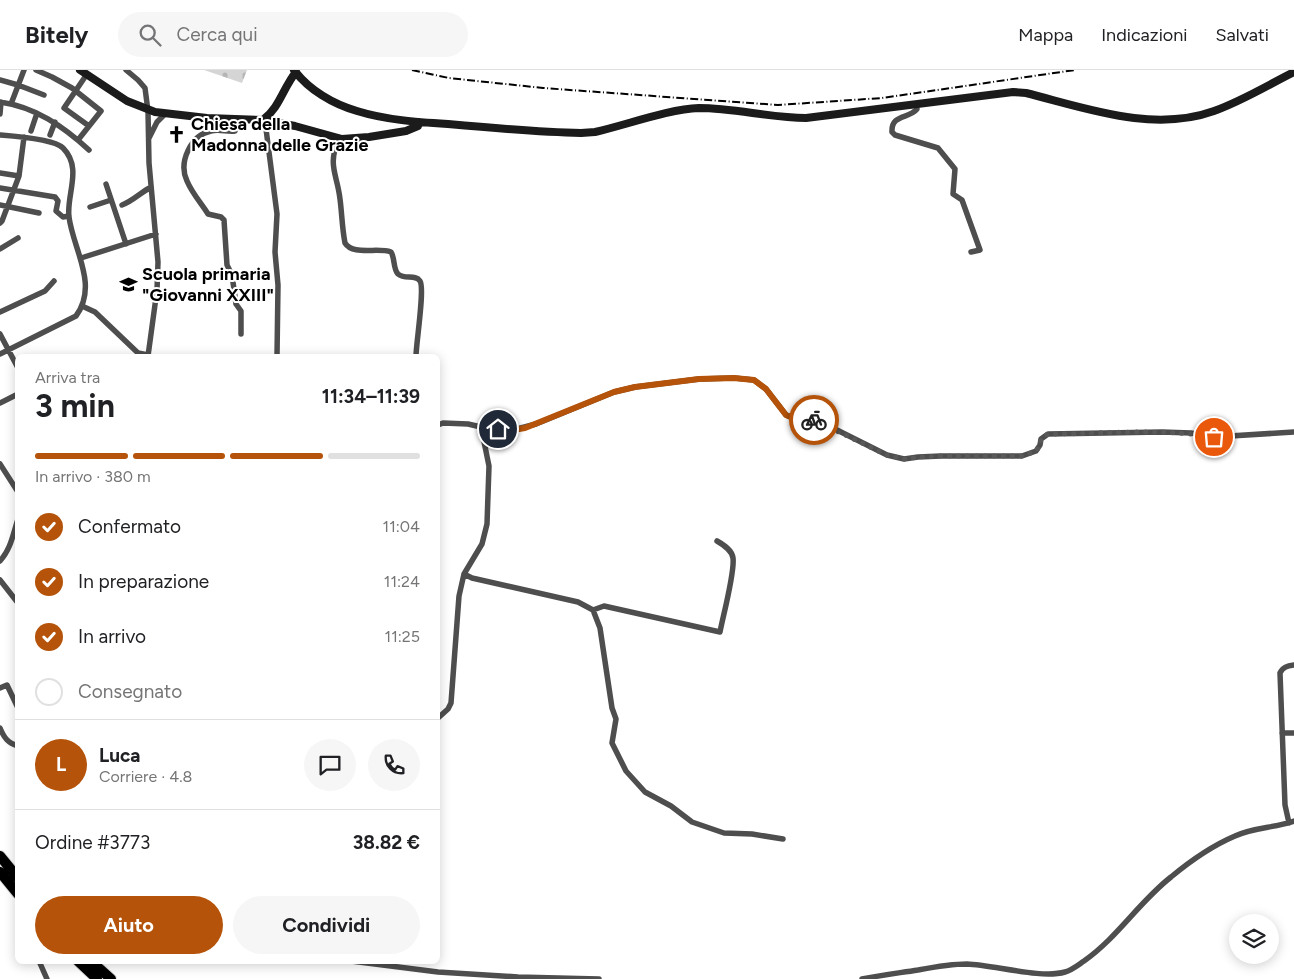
<!DOCTYPE html>
<html lang="it">
<meta charset="utf-8">
<style>
:root{--surface:#fff;--page:#f6f6f6;--text:#202124;--muted:#757577;--line:#e0e0e0;--accent:#b45309}
body{margin:0;font-family:Figtree,sans-serif;background:var(--page);color:var(--text);height:100vh;display:flex;flex-direction:column;font-size:19px;white-space:nowrap}
*{box-sizing:border-box;margin:0}
p{font-size:16px;color:var(--muted)}
.icon{flex:none;width:28px;height:28px;fill:none;stroke:currentColor;stroke-width:2;stroke-linecap:round;stroke-linejoin:round}
.map{position:relative;flex:1;overflow:hidden}
.side{position:absolute;left:15px;top:284px;width:425px;height:610px;display:flex;flex-direction:column;background:var(--surface);border-radius:8px;box-shadow:0 2px 12px #0003}
.side>*{flex:none}
.buttons{position:absolute;left:1229px;top:844px;display:grid;gap:10px}
.buttons a{display:grid;place-items:center;width:50px;height:50px;border-radius:50%;background:var(--surface);box-shadow:0 2px 12px #0003;font-size:25px}
.pin{position:absolute;display:grid;place-items:center;width:42px;height:42px;color:#fff;margin:-21px;border:2px solid #fff;border-radius:50%;box-shadow:0 1px 5px #0007}
.courier{position:absolute;display:grid;place-items:center;width:50px;height:50px;margin:-25px;border:4px solid #b45309;border-radius:50%;background:#fff;color:#222;box-shadow:0 1px 6px #0007}
.overview em{font-style:normal;font-weight:700}
.overview div{display:flex;flex-direction:column-reverse}
.overview{display:flex;align-items:center;justify-content:space-between;height:85px;padding:0 20px}
h1{font-size:32px;font-weight:700;line-height:38px}
.bar{display:grid;grid-template-columns:repeat(4,1fr);gap:8px 5px;align-content:center;height:60px;padding:0 20px}
.bar i{height:6px;border-radius:4px;background:var(--line)}
.bar .selected{background:var(--accent)}
.bar p{grid-column:span 4}
.line{display:flex;align-items:center;gap:12px;padding:0 20px;border-top:1px solid var(--line)}
.line div{flex:1}
.round{display:grid;place-items:center;flex:none;width:52px;height:52px;border-radius:26px;background:var(--page)}
ol{padding:0 20px;list-style:none}
li{display:flex;align-items:center;gap:15px;height:55px}
li p{margin-inline-start:auto}
li .icon{padding:5px;border-radius:50%;background:var(--accent);color:#fff;stroke-width:4}
li:last-child{color:var(--muted)}
li i{width:28px;height:28px;border:2px solid var(--line);border-radius:50%}
.button{display:flex;gap:10px;margin-top:auto;padding:10px 20px}
.button a{flex:1;height:58px;border-radius:30px;background:var(--accent);color:#fff;font-size:20px;font-weight:700;line-height:58px;text-align:center}
.button a+a{background:var(--page);color:var(--text)}
header{display:flex;align-items:center;gap:30px;box-sizing:border-box;height:70px;padding:0 25px;background:var(--surface);border-bottom:1px solid var(--line)}
header strong{font-size:24px}
nav{display:flex;gap:28px;margin-inline-start:auto;font-size:18px}
.search{width:350px;height:45px;background:var(--page);display:flex;align-items:center;gap:12px;box-sizing:border-box;padding:0 18px;border-radius:28px;color:var(--muted);font-size:19px}
.map>svg:first-child{display:block}
.cemetery{fill:url(#cemetery-stones)}
.lines{fill:none;stroke-linecap:round;stroke-linejoin:round}
.highway-casing{stroke:#dbdbdb;stroke-width:12}
.street{stroke:#4e4e4e;stroke-width:5.5}
.secondary{stroke:#1b1b1b;stroke-width:8}
.highway{stroke:#000;stroke-width:10}
.rail{stroke:#000;stroke-width:2;stroke-dasharray:8 2.5 1 2.5;stroke-linecap:butt}
.done{stroke:#595959;stroke-width:5;stroke-dasharray:0 9}
.route{stroke:#b45309;stroke-width:6}
.labels{text-anchor:middle;stroke-width:4;stroke-linejoin:round;paint-order:stroke}
.poi-label{font-size:18px;font-weight:bold;fill:#000;stroke:#fff;text-anchor:start}
</style>
<header>
<strong>Bitely</strong>
<div class="search"><svg class="icon" aria-label="search" viewBox="0 0 24 24"><circle cx="10" cy="10" r="6"/><path d="M15 15l6 6"/></svg>Cerca qui</div>
<nav><a>Mappa</a><a>Indicazioni</a><a>Salvati</a></nav>
</header>
<div class="map">
<svg width="1294" height="909" viewBox="0 0 1294 909">
<defs>
<pattern id="cemetery-stones" width="16" height="16" patternUnits="userSpaceOnUse" patternTransform="scale(1.25)"><rect width="16" height="16" fill="#d5d5d5"/><path d="M2 7V4a2 2 0 0 1 4 0v3zM10 15v-3a2 2 0 0 1 4 0v3z" fill="#b5b5b5"/></pattern>
</defs>
<rect width="100%" height="100%" fill="#fff"/>
<!-- cemetery -->
<path class="cemetery" d="M204,0H247L242,13Z"/>
<g class="lines">
<defs>
<path id="highway" d="M0,786L18,808
M0,802L18,824
M78,891L97,909
M91,891L111,909"/>
</defs>
<!-- highway casing -->
<use href="#highway" class="highway-casing"/>
<!-- street -->
<path class="street" d="M36,0L52,7L72,18L101,41L78,70
M126,0L138,10L145,18L148,41L149,93L158,192L157,220L148,286
M87,4L64,38L89,56
M0,10L18,15L44,25
M0,32C35,37 63,56 89,80
M11,34L24,0
M916,34L917,39C909,49 891,44 892,62L895,65L938,78L955,99L953,124L962,130L980,180L971,182
M0,44L1,32
M236,50L235,61C227,62 219,59 211,61C191,65 178,92 187,111C192,123 201,133 208,144L221,147L224,150L227,195L232,205L236,234L241,241V264
M267,52L266,59L277,144L275,182L278,215L277,286
M31,61L37,43
M0,65C13,66 54,69 63,78C83,98 66,125 69,147C73,179 99,215 76,246L0,284
M50,65L55,52
M149,68L157,52L165,44
M339,68C327,96 337,103 340,129C342,144 342,158 345,173C353,186 378,177 391,182C395,188 393,199 398,204C405,210 415,204 420,211C425,218 416,274 416,286
M0,103L19,106
M106,114L126,174
M0,118L55,127L58,131L56,141L63,147L69,146
M0,135L39,143
M122,135C133,131 140,123 151,117
M90,137L111,130
M0,153L2,151L19,106L24,67
M0,179L18,168
M81,188L156,164
M82,236L95,242L138,283L148,285
M0,242L45,221L54,211
M0,264L18,298
M0,333L18,324
M438,355L443,353L468,354L481,357L513,360L536,354L614,322L635,317L699,309L734,308L754,310L766,319L786,345L793,348L817,350L887,385L904,389L918,387L941,386H1022L1036,381L1040,375L1041,369L1048,364L1162,362L1191,363L1214,367L1294,362
M0,394L18,422
M0,491C11,479 13,464 18,449
M464,504L472,508L578,532L593,540L604,536L720,562C723,546 735,502 733,488C732,480 724,475 717,471
M0,510L18,533
M593,540L600,558L612,638L616,649L612,673L626,701L645,722L671,736L692,752L724,763L752,764L783,769
M0,618L7,615L18,638
M438,648L448,639L451,633L459,526L464,504L482,474L487,454L489,396L481,357
M0,658C4,668 8,673 18,676
M1282,663H1294
M1289,753L1285,735L1280,603C1283,597 1287,596 1294,595
M39,891L47,909
M351,891L438,902L518,907L599,909
M862,909C881,905 899,903 918,900C934,897 951,894 967,894C994,895 1041,909 1065,902C1072,900 1078,895 1084,891C1118,867 1139,832 1171,807C1189,792 1214,775 1235,766C1254,757 1275,758 1294,751"/>
<!-- secondary -->
<path class="secondary" d="M80,0L127,31L155,42L207,48L263,50L295,56L342,69L369,67L406,61L418,56L419,52
M294,0C309,20 333,34 357,41C386,50 417,52 448,54C492,58 536,62 581,63L595,62C626,55 669,39 699,38C735,38 770,48 806,48L1013,22L1026,23C1086,38 1153,63 1214,41C1242,31 1268,15 1294,2
M263,50C280,37 283,18 296,2"/>
<!-- highway -->
<use href="#highway" class="highway"/>
<!-- rail -->
<path class="rail" d="M412,0L449,8L543,18L778,35L882,28L1075,0"/>
</g>
<g class="lines">
<!-- done -->
<path class="done" d="M814,350L887,385L904,389L918,387L941,386H1022L1036,381L1040,375L1041,369L1048,364C1103,364 1159,358 1214,367"/>
<!-- route -->
<path class="route" d="M498,359L513,360L525,358L614,322L635,317L699,309L734,308L754,310L766,319L786,345L793,348L814,350"/>
</g>
<!-- icons -->
<defs>
<symbol id="church-bare" viewBox="-9 -9 18 18"><path d="M-1.2-6h2.4v3.5h3.3v2.4h-3.3V6h-2.4V-.1h-3.3v-2.4h3.3Z" fill="#000" stroke="#fff" stroke-width="2.5" paint-order="stroke"/></symbol>
<symbol id="school-bare" viewBox="-9 -9 18 18"><path d="M0-5L7-2L0 1L-7-2ZM-4 1L0 2.5L4 1V4Q0 6-4 4Z" fill="#000" stroke="#fff" stroke-width="2.5" paint-order="stroke"/></symbol>
</defs>
<g fill-rule="evenodd">
<use href="#church-bare" x="164" y="52" width="25" height="25"/>
<use href="#school-bare" x="116" y="202" width="25" height="25"/>
</g>
<g class="labels">
<!-- poi labels -->
<g class="poi-label">
<text x="191" y="60">Chiesa della<tspan x="191" dy="21">Madonna delle Grazie</tspan></text>
<text x="142" y="210">Scuola primaria<tspan x="142" dy="21">"Giovanni XXIII"</tspan></text>
</g>
</g>
</svg>
<div class="buttons">
<a><svg class="icon" aria-label="layers" viewBox="0 0 24 24"><path d="M12 4l9 5-9 5-9-5zM3 14l9 5 9-5"/></svg></a>
</div>
<div class="pin" style="left:1214px;top:367px;background:#ea580c"><svg class="icon" aria-label="bag" viewBox="0 0 24 24"><path d="M5 8h14l-1 12H6zM9 8a3 3 0 0 1 6 0"/></svg></div>
<div class="pin" style="left:498px;top:359px;background:#1f2937"><svg class="icon" aria-label="home" viewBox="0 0 24 24"><path d="M3 11l9-7 9 7M6 9v11h12V9"/></svg></div>
<div class="courier" style="left:814px;top:350px"><svg class="icon" aria-label="bike" viewBox="0 0 24 24"><circle cx="6" cy="16" r="4"/><circle cx="18" cy="16" r="4"/><path d="M6 16l4-8h5l3 8M10 8l3 8H6M13 5h3"/></svg></div>
<section class="side">
<div class="overview"><div><h1>3 min</h1><p>Arriva tra</p></div><em>11:34–11:39</em></div>
<div class="bar"><i class="selected"></i><i class="selected"></i><i class="selected"></i><i></i><p>In arrivo · 380 m</p></div>
<ol>
<li><svg class="icon" aria-label="check" viewBox="0 0 24 24"><path d="M5 12l5 5 9-10"/></svg>Confermato<p>11:04</p></li>
<li><svg class="icon" aria-label="check" viewBox="0 0 24 24"><path d="M5 12l5 5 9-10"/></svg>In preparazione<p>11:24</p></li>
<li><svg class="icon" aria-label="check" viewBox="0 0 24 24"><path d="M5 12l5 5 9-10"/></svg>In arrivo<p>11:25</p></li>
<li><i></i>Consegnato</li>
</ol>
<div class="line" style="height:90px"><b class="round" style="background:var(--accent);color:#fff">L</b><div><b>Luca</b><p>Corriere · 4.8</p></div><a class="round"><svg class="icon" aria-label="chat" viewBox="0 0 24 24"><path d="M4 5h16v11H9l-5 4z"/></svg></a><a class="round"><svg class="icon" aria-label="phone" viewBox="0 0 24 24"><path d="M5 4h4l2 5-3 2q2 4 5 5l2-3 5 2v4C11 20 4 13 5 4z"/></svg></a></div>
<div class="line" style="height:65px"><div>Ordine #3773</div><b>38.82 €</b></div>
<div class="button"><a>Aiuto</a><a>Condividi</a></div>
</section>
</div>
